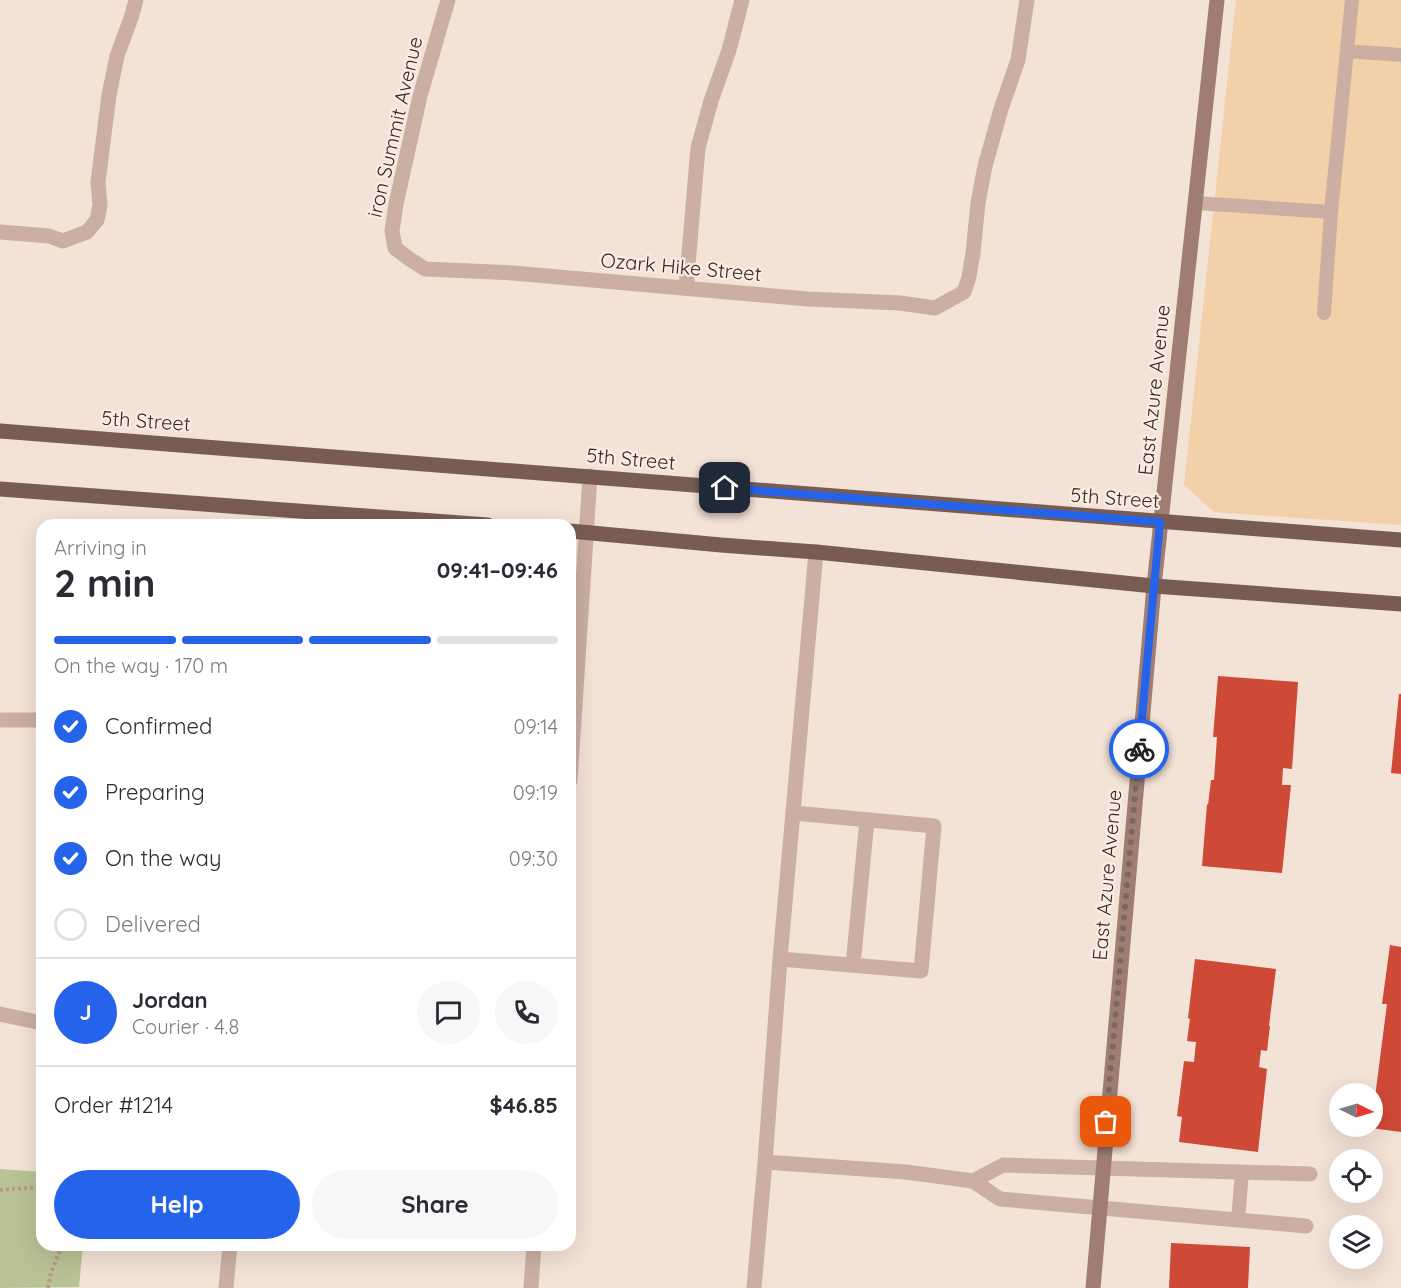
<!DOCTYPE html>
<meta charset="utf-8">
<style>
:root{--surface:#fff;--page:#f7f7f7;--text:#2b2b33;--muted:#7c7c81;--line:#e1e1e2;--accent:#2563eb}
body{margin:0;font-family:Quicksand,sans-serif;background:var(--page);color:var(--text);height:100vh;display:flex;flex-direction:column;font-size:22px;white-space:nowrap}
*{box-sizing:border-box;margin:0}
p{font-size:20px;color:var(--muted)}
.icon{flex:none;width:33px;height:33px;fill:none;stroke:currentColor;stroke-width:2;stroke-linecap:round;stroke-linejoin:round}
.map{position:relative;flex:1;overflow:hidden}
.panel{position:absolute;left:36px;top:519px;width:540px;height:732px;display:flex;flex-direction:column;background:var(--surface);border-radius:18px;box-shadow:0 6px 24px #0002}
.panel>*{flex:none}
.needle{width:39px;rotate:95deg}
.fabs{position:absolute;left:1329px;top:1083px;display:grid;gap:12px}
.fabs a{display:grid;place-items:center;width:54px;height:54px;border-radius:50%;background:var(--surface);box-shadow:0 6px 24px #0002;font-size:30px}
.pin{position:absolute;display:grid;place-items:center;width:51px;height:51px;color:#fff;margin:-26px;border-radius:12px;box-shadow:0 3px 9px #0006}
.courier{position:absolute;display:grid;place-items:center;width:60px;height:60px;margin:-30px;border:4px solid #2563eb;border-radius:50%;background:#fff;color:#222;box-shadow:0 2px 8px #0007}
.head em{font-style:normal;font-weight:700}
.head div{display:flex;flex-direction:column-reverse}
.head{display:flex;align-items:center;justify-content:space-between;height:102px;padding:0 18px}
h1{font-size:39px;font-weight:700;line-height:45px}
.bar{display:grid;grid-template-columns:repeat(4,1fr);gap:9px 6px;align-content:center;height:72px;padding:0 18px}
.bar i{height:8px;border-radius:4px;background:var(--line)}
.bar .on{background:var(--accent)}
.bar p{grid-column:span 4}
.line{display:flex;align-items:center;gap:15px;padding:0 18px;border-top:2px solid var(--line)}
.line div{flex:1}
.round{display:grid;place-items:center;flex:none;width:63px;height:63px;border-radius:32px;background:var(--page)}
ol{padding:0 18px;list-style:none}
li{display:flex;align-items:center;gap:18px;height:66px}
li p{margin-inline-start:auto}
li .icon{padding:6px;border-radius:50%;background:var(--accent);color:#fff;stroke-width:4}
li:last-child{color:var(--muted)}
li i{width:33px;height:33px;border:3px solid var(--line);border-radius:50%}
.action{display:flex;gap:12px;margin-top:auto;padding:12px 18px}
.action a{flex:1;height:69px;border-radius:36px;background:var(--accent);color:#fff;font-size:24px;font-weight:700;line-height:69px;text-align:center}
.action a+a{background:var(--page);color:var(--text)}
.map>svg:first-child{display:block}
.green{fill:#b9c295}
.sand{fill:#f2d0a9}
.building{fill:#cf4937}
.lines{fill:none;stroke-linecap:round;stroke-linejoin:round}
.path{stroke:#b7998c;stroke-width:4;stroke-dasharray:3 3;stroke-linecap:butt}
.lane{stroke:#cbafa2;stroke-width:14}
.street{stroke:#cbafa2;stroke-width:15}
.secondary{stroke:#9f7d73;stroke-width:15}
.primary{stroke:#785c54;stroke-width:15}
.done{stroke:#786963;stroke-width:6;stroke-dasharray:0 10.8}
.route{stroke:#2563eb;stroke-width:8}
.labels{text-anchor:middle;stroke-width:4.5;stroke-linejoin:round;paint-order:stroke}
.street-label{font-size:20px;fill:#352825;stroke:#faece2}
</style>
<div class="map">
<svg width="1401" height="1288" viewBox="0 0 1401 1288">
<rect width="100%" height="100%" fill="#f3e2d6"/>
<!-- green -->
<path class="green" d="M0,1169L42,1172V1245H83L79,1287L0,1288Z"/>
<!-- sand -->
<path class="sand" d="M1236,0H1401V525L1214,512L1184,485Z"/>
<!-- building -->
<path class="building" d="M1218,676L1298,682L1292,769L1283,768L1282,785H1291L1282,873L1202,866L1207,804L1208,805L1211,780H1214L1217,737H1213Z
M1399,694H1401V774L1391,773Z
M1390,945L1401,947V1132L1371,1128L1387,1004H1382Z
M1195,959L1276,969L1269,1026H1270L1267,1051L1261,1050L1259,1067L1267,1069L1258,1152L1179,1142L1182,1117L1177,1116L1184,1061L1194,1062L1196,1042L1187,1041L1190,1019L1188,1018Z
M1171,1243L1250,1247L1248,1288H1169Z"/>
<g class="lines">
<!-- path -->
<path class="path" d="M0,1190L42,1187
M48,1288L51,1273L62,1245"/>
<!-- lane -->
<path class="lane" d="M1347,51L1401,55
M1195,203L1331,212L1352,0
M1324,313L1331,212
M1238,1220L1242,1172"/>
<!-- street -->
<path class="street" d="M448,0L420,96L396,204L392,231L395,248L408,258L425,269L513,273L808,299L900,303L935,308L964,292L969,277L973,253L978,203L985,166L1001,109L1018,60L1027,0
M0,232L49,236L63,241L87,232L97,220L100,205L98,182L109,95L117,56L131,18L136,0
M686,288L698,148L711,101L729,50L742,0
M0,720H42
M570,781L590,476
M780,959L921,971L934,826L794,813
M853,965L867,820
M0,1014L42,1023
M765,1162L906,1172L973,1181L1000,1199L1306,1226
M973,1181L1003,1165L1310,1174
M226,1288L230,1245
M531,1288L534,1245
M754,1288L765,1162L780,959L816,552"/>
<!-- secondary -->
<path class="secondary" d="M1093,1288L1154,586L1217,0"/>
<!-- primary -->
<path class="primary" d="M0,431L1401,540
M0,489L488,525
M570,531L721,545L816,552L1154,586L1401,604"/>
</g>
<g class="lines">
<!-- done -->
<path class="done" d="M1106,1122L1139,749"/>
<!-- route -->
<path class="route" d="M725,488L1160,522L1139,749"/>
</g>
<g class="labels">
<!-- street labels -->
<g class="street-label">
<text transform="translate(395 127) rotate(-77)" y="7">iron Summit Avenue</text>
<text transform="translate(681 267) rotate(5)" y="7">Ozark Hike Street</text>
<text transform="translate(1154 390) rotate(-84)" y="7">East Azure Avenue</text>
<text transform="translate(146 421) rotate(4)" y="7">5th Street</text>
<text transform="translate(631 459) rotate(5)" y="7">5th Street</text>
<text transform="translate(1115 498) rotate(4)" y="7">5th Street</text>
<text transform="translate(1107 875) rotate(-85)" y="7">East Azure Avenue</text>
</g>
</g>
</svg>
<div class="fabs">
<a><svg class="needle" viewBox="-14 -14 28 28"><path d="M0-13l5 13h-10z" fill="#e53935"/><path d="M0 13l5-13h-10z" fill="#7c7c81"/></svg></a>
<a><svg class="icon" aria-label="locate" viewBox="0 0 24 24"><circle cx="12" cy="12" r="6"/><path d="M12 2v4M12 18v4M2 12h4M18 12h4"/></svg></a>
<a><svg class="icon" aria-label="layers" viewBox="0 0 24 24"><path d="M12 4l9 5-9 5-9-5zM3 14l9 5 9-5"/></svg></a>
</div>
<div class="pin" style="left:1106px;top:1122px;background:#ea580c"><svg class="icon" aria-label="bag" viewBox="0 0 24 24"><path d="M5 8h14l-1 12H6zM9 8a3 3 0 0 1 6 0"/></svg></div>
<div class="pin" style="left:725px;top:488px;background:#1f2937"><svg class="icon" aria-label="home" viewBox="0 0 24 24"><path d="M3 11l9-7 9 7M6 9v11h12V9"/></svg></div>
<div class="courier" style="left:1139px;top:749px"><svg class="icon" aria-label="bike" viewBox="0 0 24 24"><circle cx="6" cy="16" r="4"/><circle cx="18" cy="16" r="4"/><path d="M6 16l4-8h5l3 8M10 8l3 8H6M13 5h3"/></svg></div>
<section class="panel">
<div class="head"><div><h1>2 min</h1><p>Arriving in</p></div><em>09:41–09:46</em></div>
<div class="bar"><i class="on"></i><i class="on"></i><i class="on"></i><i></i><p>On the way · 170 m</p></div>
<ol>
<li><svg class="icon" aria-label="check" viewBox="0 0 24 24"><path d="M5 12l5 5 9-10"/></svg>Confirmed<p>09:14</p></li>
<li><svg class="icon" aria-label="check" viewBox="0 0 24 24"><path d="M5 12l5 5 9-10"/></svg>Preparing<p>09:19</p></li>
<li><svg class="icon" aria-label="check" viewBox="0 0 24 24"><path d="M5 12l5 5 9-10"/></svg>On the way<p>09:30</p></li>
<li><i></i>Delivered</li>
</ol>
<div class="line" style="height:108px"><b class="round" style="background:var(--accent);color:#fff">J</b><div><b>Jordan</b><p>Courier · 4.8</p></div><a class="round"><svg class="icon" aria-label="chat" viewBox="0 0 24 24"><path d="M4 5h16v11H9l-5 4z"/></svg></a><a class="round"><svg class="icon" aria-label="phone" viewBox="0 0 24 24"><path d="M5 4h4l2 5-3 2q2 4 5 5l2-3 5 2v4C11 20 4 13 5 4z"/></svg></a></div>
<div class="line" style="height:78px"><div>Order #1214</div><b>$46.85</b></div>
<div class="action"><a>Help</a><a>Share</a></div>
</section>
</div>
